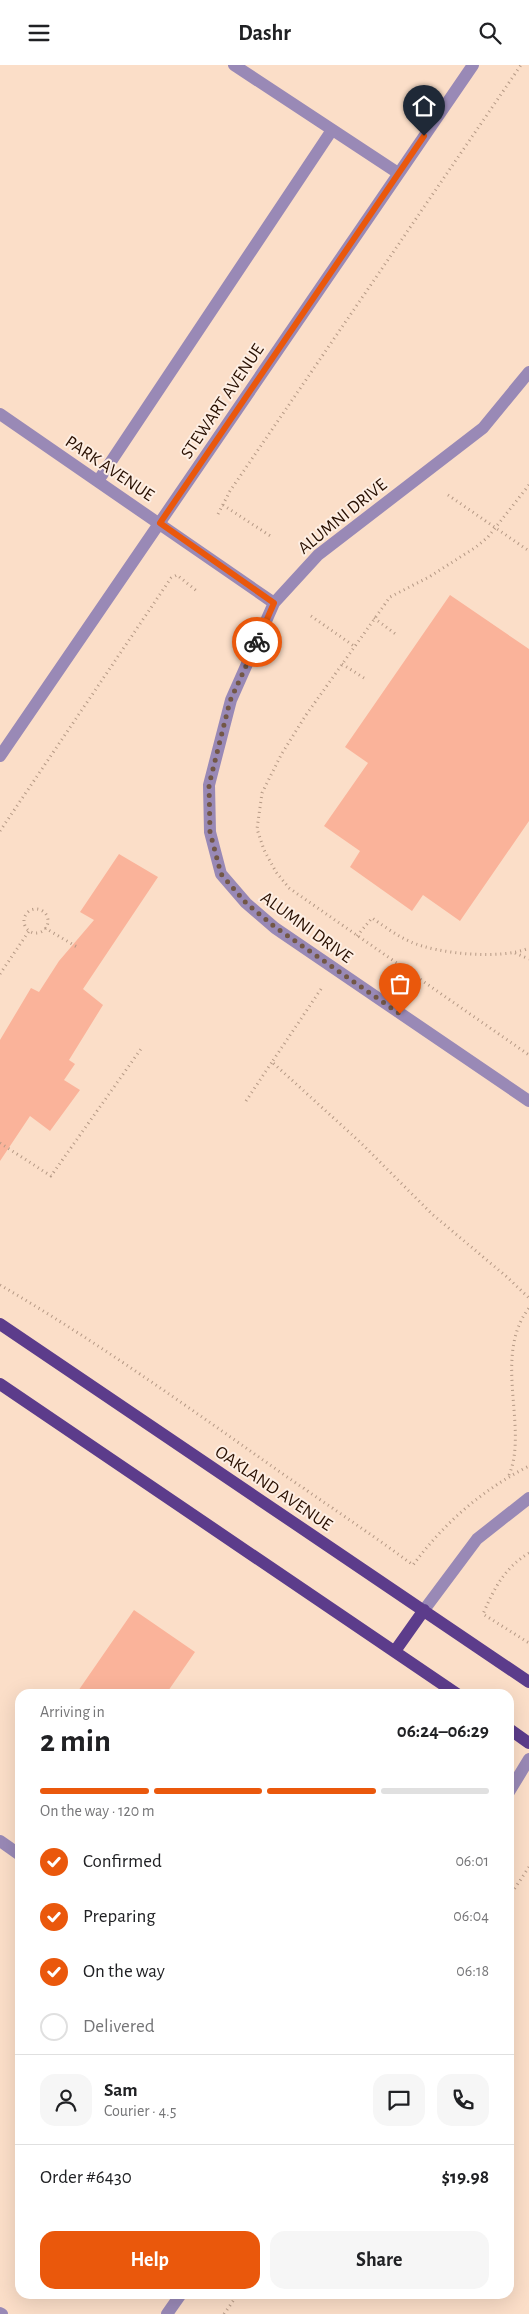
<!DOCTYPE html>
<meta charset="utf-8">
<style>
:root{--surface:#fff;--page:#f6f6f6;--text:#202124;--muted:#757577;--line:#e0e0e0;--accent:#ea580c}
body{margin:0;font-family:"Alegreya Sans",sans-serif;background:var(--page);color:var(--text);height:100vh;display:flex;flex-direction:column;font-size:19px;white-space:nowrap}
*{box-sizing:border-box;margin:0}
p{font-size:16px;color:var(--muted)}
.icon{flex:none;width:28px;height:28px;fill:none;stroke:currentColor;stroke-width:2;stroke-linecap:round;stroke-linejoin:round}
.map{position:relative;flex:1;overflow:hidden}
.drawer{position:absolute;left:15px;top:1624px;width:499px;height:610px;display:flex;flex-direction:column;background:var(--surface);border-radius:15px;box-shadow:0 5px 20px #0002}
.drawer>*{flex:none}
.pin{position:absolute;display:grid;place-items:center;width:42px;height:42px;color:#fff;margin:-51px -21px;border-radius:50% 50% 50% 0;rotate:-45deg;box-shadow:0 0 5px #0007}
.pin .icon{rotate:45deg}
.courier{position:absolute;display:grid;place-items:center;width:50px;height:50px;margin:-25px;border:4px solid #ea580c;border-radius:50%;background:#fff;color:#222;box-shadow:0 1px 6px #0007}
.summary em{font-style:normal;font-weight:600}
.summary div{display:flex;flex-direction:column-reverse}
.summary{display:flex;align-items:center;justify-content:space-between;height:85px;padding:0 25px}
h1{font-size:32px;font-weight:600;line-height:38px}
.bar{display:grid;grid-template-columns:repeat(4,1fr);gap:8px 5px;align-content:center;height:60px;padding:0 25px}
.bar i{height:6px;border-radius:4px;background:var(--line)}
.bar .on{background:var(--accent)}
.bar p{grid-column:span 4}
.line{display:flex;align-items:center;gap:12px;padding:0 25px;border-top:1px solid var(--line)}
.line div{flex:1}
.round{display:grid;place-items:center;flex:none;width:52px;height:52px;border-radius:15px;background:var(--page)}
ol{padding:0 25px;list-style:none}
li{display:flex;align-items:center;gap:15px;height:55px}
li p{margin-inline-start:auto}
li .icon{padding:5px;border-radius:50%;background:var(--accent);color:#fff;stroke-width:4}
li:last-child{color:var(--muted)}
li i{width:28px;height:28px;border:2px solid var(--line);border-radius:50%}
.button{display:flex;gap:10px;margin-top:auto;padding:10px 25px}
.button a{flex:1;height:58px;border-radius:15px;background:var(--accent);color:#fff;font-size:20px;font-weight:600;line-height:58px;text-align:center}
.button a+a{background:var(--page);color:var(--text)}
header{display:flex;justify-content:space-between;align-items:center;height:65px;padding:0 25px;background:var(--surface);font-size:22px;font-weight:600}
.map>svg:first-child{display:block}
.building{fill:#fab39a}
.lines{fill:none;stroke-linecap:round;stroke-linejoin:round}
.path{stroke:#b59985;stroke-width:3;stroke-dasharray:1 4;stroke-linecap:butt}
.minor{stroke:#9989b6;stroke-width:12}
.major{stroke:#5c3c8b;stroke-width:12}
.done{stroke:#725746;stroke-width:5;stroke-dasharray:0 9}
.route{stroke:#ea580c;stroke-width:6}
.labels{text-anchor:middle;stroke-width:4;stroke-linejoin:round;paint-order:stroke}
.street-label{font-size:18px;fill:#280f00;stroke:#fdeee3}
</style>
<header><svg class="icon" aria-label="menu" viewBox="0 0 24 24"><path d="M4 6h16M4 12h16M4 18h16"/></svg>Dashr<svg class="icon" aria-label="search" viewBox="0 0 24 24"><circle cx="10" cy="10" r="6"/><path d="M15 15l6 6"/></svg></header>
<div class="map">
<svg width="529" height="2249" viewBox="0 0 529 2249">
<rect width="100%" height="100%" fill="#fbdec8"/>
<!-- building -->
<path class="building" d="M450,530L529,584V756L460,856L423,830L412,846L350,802L360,786L324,761L368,698L345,682Z
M119,789L158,812L83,924L103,940L69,995L75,999L64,1015L80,1025L50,1066L30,1051L0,1096V975L31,923L39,927L59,896L94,855L80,847Z
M134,1545L195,1587L166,1629H76Z"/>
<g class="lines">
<!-- path -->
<path class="path" d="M529,420L488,472L476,482L429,512L390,532L306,650L281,690L262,728L257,764L264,785L276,807L289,823L529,990
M448,430L529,486
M223,440L272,472
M218,449L230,426L521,0
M311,551L354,581
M374,553L397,570
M342,599L364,613
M0,766L171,513L177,510L198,527
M24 856a12 12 0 1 1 24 0a12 12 0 1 1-24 0Z
M45,863L77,882
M357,871L372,853C384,861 397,871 411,877C438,889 502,895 529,883
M515,888L529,894
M0,909L29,866
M321,924L272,997L360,1077L432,1149L507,1212L529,1233
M246,1036L272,997
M0,1078L51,1111L143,981
M0,1220C86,1270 168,1328 249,1385C303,1424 359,1460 413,1500C445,1457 482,1425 529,1401
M509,1410C529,1363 492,1291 529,1243
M529,1488C504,1503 494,1524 483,1549L529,1578
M509,1832L529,1802
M224,2249L238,2229"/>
<!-- minor -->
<path class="minor" d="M234,0L398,108
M529,307L483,363L318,490L274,538L231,635L209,720L210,767L221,809L246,838L275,863L529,1036
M0,349L274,538
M98,416L332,65
M0,691L473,0
M424,1545L477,1474L529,1433
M509,1727L529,1694
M0,1776L20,1790
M0,2248L2,2249
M167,2249L181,2229"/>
<!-- major -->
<path class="major" d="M0,1259L529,1617
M0,1319L457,1629
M395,1586L424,1545
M509,1664L529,1678"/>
</g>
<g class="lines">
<!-- done -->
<path class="done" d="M257,577L230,636L209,720L210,767L221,809L246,838L275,862L400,949"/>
<!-- route -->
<path class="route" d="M257,577L274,538L160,458L424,71"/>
</g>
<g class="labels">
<!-- street labels -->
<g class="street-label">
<text transform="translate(222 336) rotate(-56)" y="6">STEWART AVENUE</text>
<text transform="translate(110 403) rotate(34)" y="6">PARK AVENUE</text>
<text transform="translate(342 451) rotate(-39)" y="6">ALUMNI DRIVE</text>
<text transform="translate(307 862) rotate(36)" y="6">ALUMNI DRIVE</text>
<text transform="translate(274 1423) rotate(34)" y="6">OAKLAND AVENUE</text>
</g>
</g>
</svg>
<div class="pin" style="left:400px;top:949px;background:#ea580c"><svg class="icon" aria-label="bag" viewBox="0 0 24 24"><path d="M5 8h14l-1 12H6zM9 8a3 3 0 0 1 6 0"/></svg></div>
<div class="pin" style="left:424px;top:71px;background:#1f2937"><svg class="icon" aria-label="home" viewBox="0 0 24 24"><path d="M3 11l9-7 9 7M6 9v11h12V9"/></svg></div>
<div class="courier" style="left:257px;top:577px"><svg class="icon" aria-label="bike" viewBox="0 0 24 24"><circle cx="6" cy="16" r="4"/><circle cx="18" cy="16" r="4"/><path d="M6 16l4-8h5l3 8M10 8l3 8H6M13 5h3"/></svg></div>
<section class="drawer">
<div class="summary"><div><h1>2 min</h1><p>Arriving in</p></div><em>06:24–06:29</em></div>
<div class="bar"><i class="on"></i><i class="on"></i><i class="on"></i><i></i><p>On the way · 120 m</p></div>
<ol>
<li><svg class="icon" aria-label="check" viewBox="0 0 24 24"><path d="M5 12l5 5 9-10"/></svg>Confirmed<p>06:01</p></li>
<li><svg class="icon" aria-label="check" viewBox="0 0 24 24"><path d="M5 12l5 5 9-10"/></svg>Preparing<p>06:04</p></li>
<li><svg class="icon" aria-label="check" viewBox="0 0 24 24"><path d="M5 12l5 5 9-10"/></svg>On the way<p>06:18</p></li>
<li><i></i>Delivered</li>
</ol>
<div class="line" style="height:90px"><a class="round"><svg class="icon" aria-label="person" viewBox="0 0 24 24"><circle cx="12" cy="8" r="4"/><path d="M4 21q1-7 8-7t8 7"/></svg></a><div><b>Sam</b><p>Courier · 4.5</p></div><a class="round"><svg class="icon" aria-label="chat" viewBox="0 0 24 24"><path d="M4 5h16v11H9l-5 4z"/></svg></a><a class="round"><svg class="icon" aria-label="phone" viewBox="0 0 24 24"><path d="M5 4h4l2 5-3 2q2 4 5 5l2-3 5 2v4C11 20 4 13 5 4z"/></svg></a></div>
<div class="line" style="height:65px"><div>Order #6430</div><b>$19.98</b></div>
<div class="button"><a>Help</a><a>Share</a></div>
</section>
</div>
